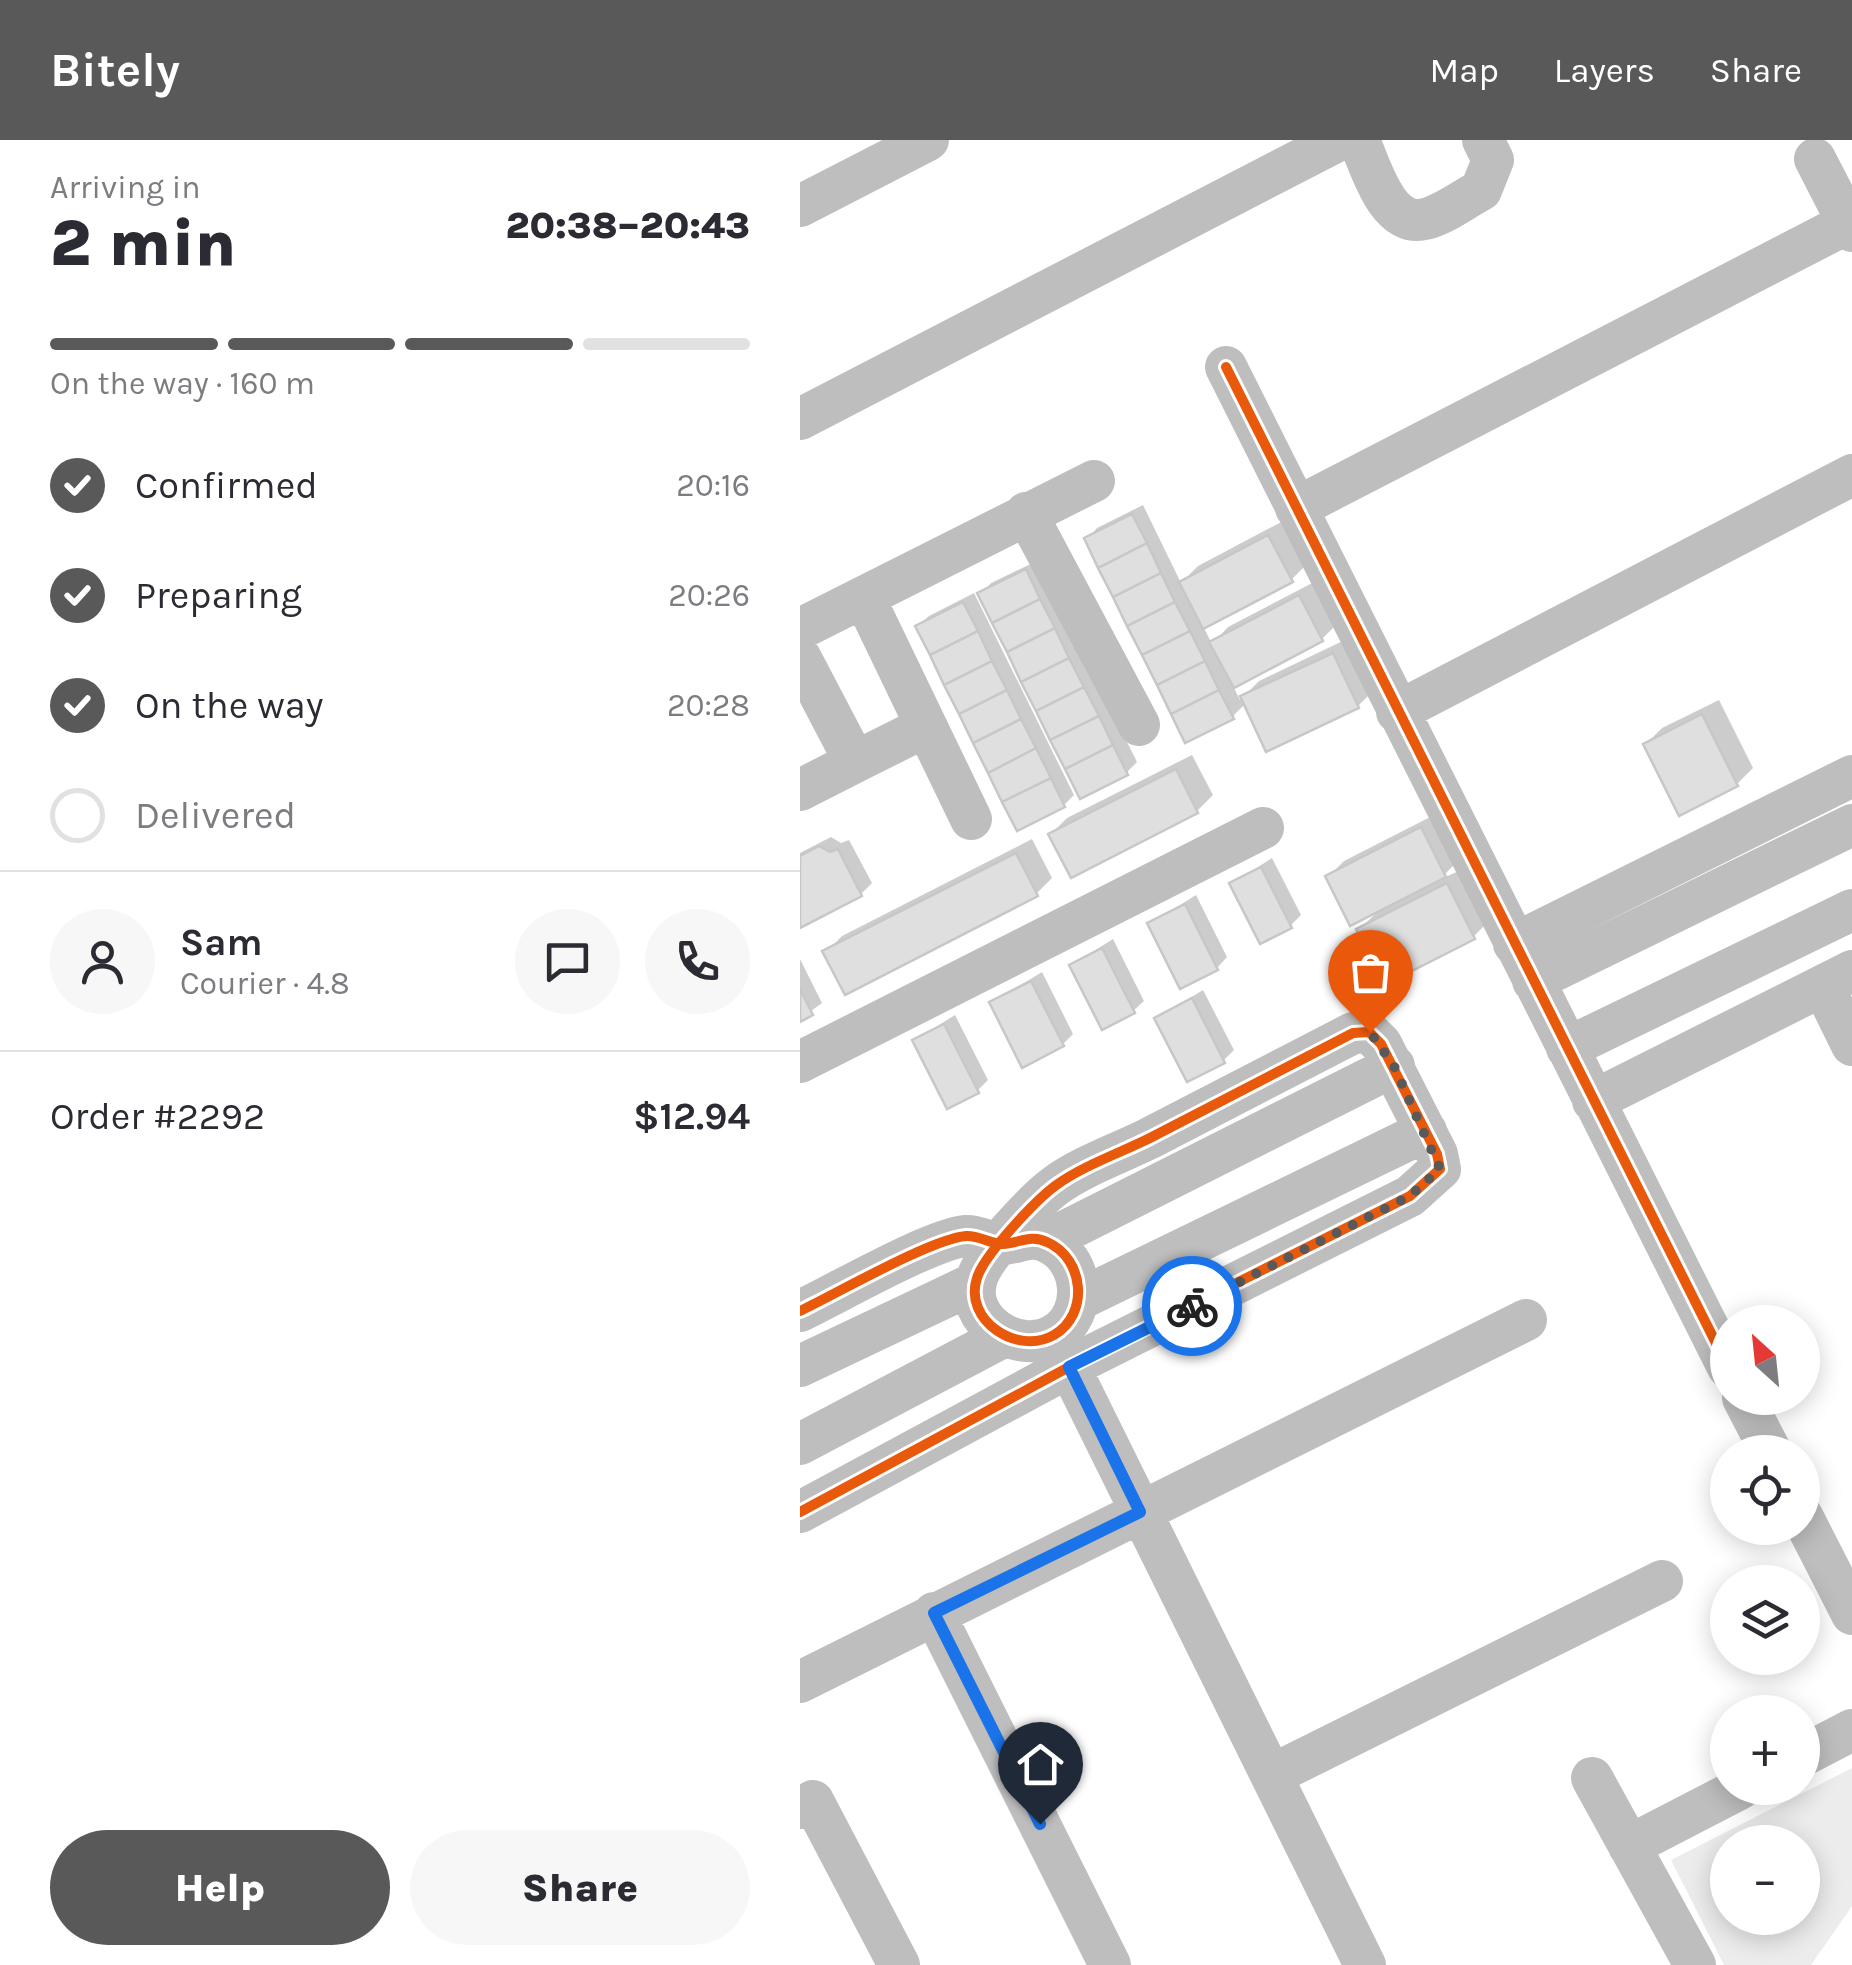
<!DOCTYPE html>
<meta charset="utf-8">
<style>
:root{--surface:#fff;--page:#f7f7f7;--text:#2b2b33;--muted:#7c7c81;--line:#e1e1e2;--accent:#595959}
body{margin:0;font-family:Karla,sans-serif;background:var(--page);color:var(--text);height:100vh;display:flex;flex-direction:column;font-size:38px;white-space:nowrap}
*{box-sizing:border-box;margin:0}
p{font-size:32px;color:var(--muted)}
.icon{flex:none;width:55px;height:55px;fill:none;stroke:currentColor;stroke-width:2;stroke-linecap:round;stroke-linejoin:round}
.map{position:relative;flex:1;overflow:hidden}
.details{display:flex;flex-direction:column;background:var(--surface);width:800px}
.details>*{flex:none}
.needle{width:65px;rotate:333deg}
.controls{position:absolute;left:910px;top:1165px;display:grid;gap:20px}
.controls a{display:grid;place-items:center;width:110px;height:110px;border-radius:50%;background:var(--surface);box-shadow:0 5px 25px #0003;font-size:50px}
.pin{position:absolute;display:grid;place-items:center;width:85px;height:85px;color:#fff;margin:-102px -42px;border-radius:50% 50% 50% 0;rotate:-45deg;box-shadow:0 0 10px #0007}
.pin .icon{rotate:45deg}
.courier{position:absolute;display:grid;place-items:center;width:100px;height:100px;margin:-50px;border:8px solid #1a73e8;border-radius:50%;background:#fff;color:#222;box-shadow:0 2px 12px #0007}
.headline em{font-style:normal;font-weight:800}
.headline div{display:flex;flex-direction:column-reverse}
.headline{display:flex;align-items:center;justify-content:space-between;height:170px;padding:0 50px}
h1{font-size:65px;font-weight:800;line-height:75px}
.bar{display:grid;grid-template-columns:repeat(4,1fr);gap:15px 10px;align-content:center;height:120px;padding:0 50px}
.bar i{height:12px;border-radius:8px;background:var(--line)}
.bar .active{background:var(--accent)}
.bar p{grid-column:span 4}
.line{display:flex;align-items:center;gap:25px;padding:0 50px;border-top:2px solid var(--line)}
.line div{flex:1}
.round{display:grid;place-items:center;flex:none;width:105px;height:105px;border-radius:52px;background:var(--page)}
ol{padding:0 50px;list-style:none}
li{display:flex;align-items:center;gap:30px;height:110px}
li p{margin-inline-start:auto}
li .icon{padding:10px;border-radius:50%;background:var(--accent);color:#fff;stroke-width:4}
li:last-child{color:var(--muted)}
li i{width:55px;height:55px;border:5px solid var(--line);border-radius:50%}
.cta{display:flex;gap:20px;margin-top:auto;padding:20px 50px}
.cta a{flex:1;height:115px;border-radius:60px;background:var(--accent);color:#fff;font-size:40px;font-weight:800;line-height:115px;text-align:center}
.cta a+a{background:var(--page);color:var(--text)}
header{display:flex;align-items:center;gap:60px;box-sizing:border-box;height:140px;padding:0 50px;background:var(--accent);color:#fff}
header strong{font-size:48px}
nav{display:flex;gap:55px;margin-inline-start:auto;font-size:35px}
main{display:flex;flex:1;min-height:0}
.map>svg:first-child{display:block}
.green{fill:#ececec;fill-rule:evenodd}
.shadow{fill:#0003}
.building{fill:#dfdfdf;stroke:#c7c7c7;stroke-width:2.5}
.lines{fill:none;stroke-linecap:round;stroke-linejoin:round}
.minor{stroke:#bebebe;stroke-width:42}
.cycleway-casing{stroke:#fff;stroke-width:16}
.cycleway{stroke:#e8590c;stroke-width:10}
.done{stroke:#595959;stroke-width:10;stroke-dasharray:0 18}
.route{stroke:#1a73e8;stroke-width:12}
</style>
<header>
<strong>Bitely</strong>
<nav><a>Map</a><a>Layers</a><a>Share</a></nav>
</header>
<main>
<section class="details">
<div class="headline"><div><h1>2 min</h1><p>Arriving in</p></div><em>20:38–20:43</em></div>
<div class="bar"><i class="active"></i><i class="active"></i><i class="active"></i><i></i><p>On the way · 160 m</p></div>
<ol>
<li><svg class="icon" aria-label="check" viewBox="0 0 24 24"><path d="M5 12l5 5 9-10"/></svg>Confirmed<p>20:16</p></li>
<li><svg class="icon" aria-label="check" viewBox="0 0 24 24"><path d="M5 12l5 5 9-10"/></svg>Preparing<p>20:26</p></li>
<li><svg class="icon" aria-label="check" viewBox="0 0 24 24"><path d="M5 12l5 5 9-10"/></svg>On the way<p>20:28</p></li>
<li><i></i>Delivered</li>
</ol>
<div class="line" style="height:180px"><a class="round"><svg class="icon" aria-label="person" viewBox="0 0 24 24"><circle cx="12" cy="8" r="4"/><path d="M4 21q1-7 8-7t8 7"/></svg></a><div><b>Sam</b><p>Courier · 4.8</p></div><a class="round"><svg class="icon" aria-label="chat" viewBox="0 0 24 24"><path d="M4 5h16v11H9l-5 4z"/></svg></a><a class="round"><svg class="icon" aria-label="phone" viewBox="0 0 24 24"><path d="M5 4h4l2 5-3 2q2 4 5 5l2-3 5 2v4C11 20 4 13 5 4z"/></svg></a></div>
<div class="line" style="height:130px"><div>Order #2292</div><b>$12.94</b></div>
<div class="cta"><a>Help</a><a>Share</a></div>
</section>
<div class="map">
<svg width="1052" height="1825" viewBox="0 0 1052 1825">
<rect width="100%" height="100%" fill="#fff"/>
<!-- green -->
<path class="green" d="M1052,1628V1766L1011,1825H924L871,1720ZM928,1702H1002V1778H928Z"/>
<!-- shadow -->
<path class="shadow" d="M343,365L381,443L398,426L485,380L507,424L491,440L403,486L412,504L428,487L516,441L538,483L522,499L433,546L440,560L459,541L549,498L574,550L558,566L446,563L432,577L287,399L297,388Z
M237,421L337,622L326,633L181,454L191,443Z
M174,453L274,655L264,665L118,486L129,476Z
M919,560L953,628L937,644L846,604L862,588Z
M392,615L413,655L397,671L251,694L267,678Z
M638,673L661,718L639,740L663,729L689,781L673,797L559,790L580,769L528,737L544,721Z
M31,697L41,703L49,700L72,743L61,754L0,785V713Z
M232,699L252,738L236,754L26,812L42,796Z
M472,718L501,775L490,786L432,744Z
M396,755L427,817L417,828L350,784Z
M313,799L344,861L333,871L272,825Z
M0,819L22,863L0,879Z
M242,832L273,894L263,904L192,863Z
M403,850L434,910L423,921L357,878Z
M155,875L188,940L177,951L115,900Z"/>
<!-- building -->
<path class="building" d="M332,374L347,403L298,428L284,398Z
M468,395L493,442L403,489L379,442Z
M347,403L361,433L313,457L298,428Z
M226,429L240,459L192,483L177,453Z
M361,433L375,462L327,486L313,457Z
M499,455L523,501L434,548L409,502Z
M240,459L255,488L207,512L192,483Z
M163,462L178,491L130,515L115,486Z
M375,462L390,491L342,515L327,486Z
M255,488L269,518L221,542L207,512Z
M178,491L192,521L144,545L130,515Z
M390,491L405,521L357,545L342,515Z
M533,513L559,568L466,612L440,556Z
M269,518L284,547L236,571L221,542Z
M192,521L207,550L159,574L144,545Z
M405,521L419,550L371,574L357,545Z
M284,547L299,576L250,600L236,571Z
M207,550L221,579L173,603L159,574Z
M419,550L434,579L385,603L371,574Z
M902,574L938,646L879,676L843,604Z
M299,576L313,605L265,629L250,600Z
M221,579L236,608L188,633L173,603Z
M313,605L328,635L280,659L265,629Z
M236,608L251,638L202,662L188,633Z
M376,629L398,673L271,738L248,694Z
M251,638L265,667L217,691L202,662Z
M621,687L646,737L550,786L525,736Z
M19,706L30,712L38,709L62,756L0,788V716Z
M216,713L238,756L45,855L22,811Z
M461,727L492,788L460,804L429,743Z
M647,743L675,799L584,845L556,789Z
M385,764L418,830L380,849L347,783Z
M302,808L335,873L302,890L269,825Z
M231,841L264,906L222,928L189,862Z
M0,849L13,875L0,882Z
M392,858L425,923L387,942L354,878Z
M144,884L179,953L147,969L112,900Z"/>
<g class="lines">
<!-- minor -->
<path class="minor" d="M559,0C570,25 587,89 625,79C643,75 664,59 681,50L693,20L683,0
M1015,19L1052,91
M0,66L128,0
M426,227L928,1227
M0,279L539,0
M496,368L1048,83
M226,373L339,585
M64,457L171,679
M0,489L294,341
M0,517L55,622L0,650
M597,572L1052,335
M55,622L125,587
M714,804L1052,636
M733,841L1052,685
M1023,846L1052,905
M767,908L1052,770
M0,922L463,688
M793,961L1052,831
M246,1101L594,926
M278,1160L626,991
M0,1171C36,1154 131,1099 166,1096C178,1095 191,1104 203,1104C219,1103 231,1094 247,1102C284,1118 290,1174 254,1195C217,1216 163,1180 177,1138C184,1115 235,1061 255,1046C282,1026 320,1013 350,998C418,963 486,928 553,893L569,892L581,904L637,1014L640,1029L610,1056L269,1227L0,1372
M258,1204L565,1825
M0,1226L175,1143
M943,1258L971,1312
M0,1304L203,1197
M1002,1376L1052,1474
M134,1473L310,1825
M0,1542L726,1180
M1002,1616L1052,1590
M472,1635L862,1441
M792,1638L895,1825
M0,1668L13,1661L99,1825
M829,1706L941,1648"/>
<defs>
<path id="cycleway" d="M426,227L928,1227
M0,1171C36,1154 131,1099 166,1096C178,1095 191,1104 203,1104C219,1103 231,1094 247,1102C284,1118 290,1174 254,1195C217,1216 163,1180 177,1138C184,1115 235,1061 255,1046C282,1026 320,1013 350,998C418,963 486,928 553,893L569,892L581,904L637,1014L640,1029L610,1056L269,1227L0,1372"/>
</defs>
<!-- cycleway casing -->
<use href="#cycleway" class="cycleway-casing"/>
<!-- cycleway -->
<use href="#cycleway" class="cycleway"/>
</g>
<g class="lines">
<!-- done -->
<path class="done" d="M392,1166L610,1056L640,1029L594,926L570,892"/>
<!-- route -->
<path class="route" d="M240,1684L134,1473L340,1372L269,1227L392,1166"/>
</g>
</svg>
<div class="controls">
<a><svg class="needle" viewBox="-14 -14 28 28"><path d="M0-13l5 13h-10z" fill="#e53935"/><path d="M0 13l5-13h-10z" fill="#7c7c81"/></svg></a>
<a><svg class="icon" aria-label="locate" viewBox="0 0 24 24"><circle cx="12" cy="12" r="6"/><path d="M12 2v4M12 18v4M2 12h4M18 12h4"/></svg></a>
<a><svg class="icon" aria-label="layers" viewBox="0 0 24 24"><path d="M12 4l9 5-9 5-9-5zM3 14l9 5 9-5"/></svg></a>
<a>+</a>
<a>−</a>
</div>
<div class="pin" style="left:570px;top:892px;background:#ea580c"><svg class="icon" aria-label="bag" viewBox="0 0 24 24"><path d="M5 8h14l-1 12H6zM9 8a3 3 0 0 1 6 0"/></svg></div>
<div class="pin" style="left:240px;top:1684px;background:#1f2937"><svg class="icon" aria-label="home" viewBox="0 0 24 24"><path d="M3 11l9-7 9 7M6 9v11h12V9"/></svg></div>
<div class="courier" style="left:392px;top:1166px"><svg class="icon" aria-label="bike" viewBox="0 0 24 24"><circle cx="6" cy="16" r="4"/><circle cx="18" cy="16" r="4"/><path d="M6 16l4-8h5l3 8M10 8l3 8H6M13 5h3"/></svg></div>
</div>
</main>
